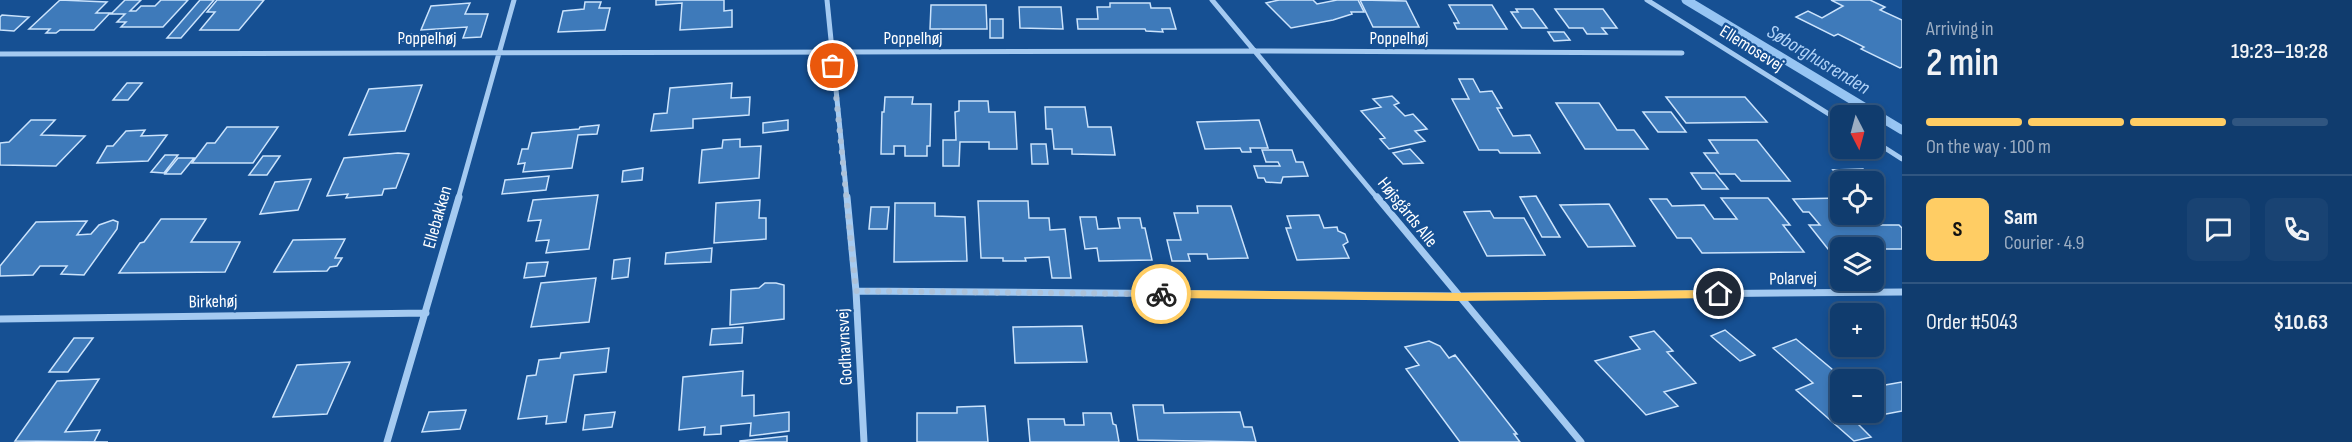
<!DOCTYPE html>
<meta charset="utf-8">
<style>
:root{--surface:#103c6e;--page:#194373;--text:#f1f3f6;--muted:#9cadc2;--line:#305681;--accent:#ffcd64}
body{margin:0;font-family:"Sofia Sans Condensed",sans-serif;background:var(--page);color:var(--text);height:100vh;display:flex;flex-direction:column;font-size:22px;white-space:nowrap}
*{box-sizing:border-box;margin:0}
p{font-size:20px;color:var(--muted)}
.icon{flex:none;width:33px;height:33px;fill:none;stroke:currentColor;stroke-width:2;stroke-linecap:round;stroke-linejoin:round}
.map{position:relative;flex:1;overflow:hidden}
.sheet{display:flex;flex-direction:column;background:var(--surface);width:450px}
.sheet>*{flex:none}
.needle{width:39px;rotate:174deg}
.controls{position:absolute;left:1830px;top:105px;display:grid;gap:12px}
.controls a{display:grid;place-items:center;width:54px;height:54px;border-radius:9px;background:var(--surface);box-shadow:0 3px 9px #0003,0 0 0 2px var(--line);font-size:30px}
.pin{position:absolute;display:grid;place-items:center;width:51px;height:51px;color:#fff;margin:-26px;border:3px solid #fff;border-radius:50%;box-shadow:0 2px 6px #0007}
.courier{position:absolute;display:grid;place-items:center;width:60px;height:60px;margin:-30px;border:4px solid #ffcd64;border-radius:50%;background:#fff;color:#222;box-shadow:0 2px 8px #0007}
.head em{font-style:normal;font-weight:600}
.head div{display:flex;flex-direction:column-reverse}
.head{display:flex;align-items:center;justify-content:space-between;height:102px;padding:0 24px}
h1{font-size:39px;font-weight:600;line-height:45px}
.bar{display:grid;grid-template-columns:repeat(4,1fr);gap:9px 6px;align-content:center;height:72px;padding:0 24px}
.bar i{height:8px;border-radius:4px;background:var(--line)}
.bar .on{background:var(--accent)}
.bar p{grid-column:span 4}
.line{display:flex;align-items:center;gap:15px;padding:0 24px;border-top:2px solid var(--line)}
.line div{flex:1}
.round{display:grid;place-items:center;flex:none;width:63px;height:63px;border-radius:9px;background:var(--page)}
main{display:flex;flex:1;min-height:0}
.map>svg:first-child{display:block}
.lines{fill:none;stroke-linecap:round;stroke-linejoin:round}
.stream{stroke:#97c5f3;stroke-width:9}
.building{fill:#3e7aba;stroke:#cbe3fc;stroke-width:1.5}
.street-far1{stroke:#a4caf1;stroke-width:5}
.street{stroke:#a4caf1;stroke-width:7}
.route{fill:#ffcd64}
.done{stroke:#adc2d9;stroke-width:6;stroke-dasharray:0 10.8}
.labels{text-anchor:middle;stroke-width:4.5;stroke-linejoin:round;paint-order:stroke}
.street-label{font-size:18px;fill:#fff;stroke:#165093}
.water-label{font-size:20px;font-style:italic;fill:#b1d3f8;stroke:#165093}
</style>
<main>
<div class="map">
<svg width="1902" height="442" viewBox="0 0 1902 442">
<rect width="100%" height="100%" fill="#165093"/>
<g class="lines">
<!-- stream -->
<path class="stream" d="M1686,0L1902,130"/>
</g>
<!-- building -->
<path class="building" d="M60,0L107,2L96,13H110L94,30H60L56,33H46L50,29H29Z
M125,0H141L130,11H136L141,6H155L161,0H188L163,27H121L126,22H117L125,14H111Z
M200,0H214L181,38H167Z
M217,0H264L239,30H200L215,12H207Z
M656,0H724V11L732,10V27L680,30L682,3L656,5Z
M1279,0H1313L1317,4L1337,0H1358L1364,12H1351L1352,14L1333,20L1291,28L1266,3Z
M1360,0L1406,1L1419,27H1373Z
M1831,0H1870L1885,7L1880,10L1902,20V67L1900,68L1861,49L1864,47L1838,34L1834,36L1796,17L1808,11L1822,18L1843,6Z
M585,2H601L599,8H610L605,30L558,32L563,11L584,9Z
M470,3L465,14H488L481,37L463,38L467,27L421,30L431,6Z
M1110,3H1150L1151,8H1170L1176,29H1162L1163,32L1146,31L1145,29H1078L1077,19H1098L1097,7H1110Z
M931,5H986L987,29H930Z
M1449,5H1492L1507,29H1457L1454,23H1459Z
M1019,7H1061L1063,29L1020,28Z
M1516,9H1533L1547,28H1522L1511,12H1518Z
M1555,9H1603L1617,28H1602L1607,34H1587L1583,28H1569Z
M2,15L29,17L14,31L0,30V17Z
M990,19H1003V38H990Z
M1548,32H1564L1570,40L1554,41Z
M407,34H432L428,40L403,41Z
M1459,79H1473L1480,92L1492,91L1502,108H1497L1513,136L1530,135L1540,153H1500L1498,150H1479L1452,99H1469Z
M127,83H142L128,100H113Z
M732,83L731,98L750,97L749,115L693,119V128L651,131L654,114L667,113L670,88Z
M422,85L405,131L349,135L369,89Z
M1392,96L1399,103L1394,105L1405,116L1413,114L1427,129L1415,131L1425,141L1389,149L1380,139L1385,138L1361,111L1381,107L1373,99Z
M885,97H913L912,104H931L930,146H927V156H905V146H894V154H881L882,112H884Z
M1666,97H1745L1767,122L1686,123Z
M959,101H988L989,112H1015L1017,149H989V142H960L959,166H943V140H956L955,112L959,111Z
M1556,103H1599L1617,130H1634L1648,149H1585Z
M1045,107H1085L1088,127H1111L1115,155L1072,154V149H1054L1052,129H1046Z
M1643,112H1671L1686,132H1658Z
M31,120H55L41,135L85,136L56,166L0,165V143L9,142Z
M788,120V130L763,133V123Z
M1259,120L1268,148H1250L1251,152H1242L1240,148L1205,149L1197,122Z
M599,125L597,134L578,135L572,168L523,172L525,163L518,164L522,149H528L532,133L579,129L580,127Z
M227,127H278L253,163H192L207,143H215Z
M145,130L141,136L167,135L148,161L97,163L107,146H113L126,131Z
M740,139V147L761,146L759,178L699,183L702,150L722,148L723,140Z
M1709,140H1757L1790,181H1741L1735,174H1720L1704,153H1718Z
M1031,144H1046L1048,164H1032Z
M1410,149L1423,163L1403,164L1393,153Z
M1262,150H1292L1296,162H1303L1308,176L1283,177L1281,183L1266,182L1264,178H1258L1254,166H1280L1278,162H1266Z
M398,153L409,154L396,188L384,189L382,195L346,198L348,194L327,196L344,158Z
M165,155H178L164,173L151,172Z
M263,156H280L267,175H249Z
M178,158H194L181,174H165Z
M643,168L642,180L622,182L623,171Z
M1863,169L1874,181H1844L1833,170Z
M1691,173H1715L1728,189H1702Z
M549,176L546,190L502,194L505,180Z
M311,179L298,210L260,214L275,182Z
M598,195L589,249L546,253L549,240L536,241L541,220L528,221L533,200Z
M1536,196L1560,237H1542L1520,197Z
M1721,198H1768L1790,225H1783L1804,252L1702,253L1691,238H1677L1650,199H1667L1672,206L1704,205L1714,219H1737Z
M1840,198V214H1862L1871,225H1899L1902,228V249H1828L1809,225H1820L1809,212H1803L1793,199Z
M760,200L759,218H766V239L714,243L716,203Z
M978,201H1028L1029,218H1049L1050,230L1065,229L1071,278H1052L1049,257L1025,258L1026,261H1003V258H981Z
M895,203H935V216L965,217L967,261L894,262Z
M1609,204L1635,246L1588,247L1560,205Z
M1197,206H1231L1248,258L1208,259L1207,254H1188L1190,261H1172L1167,240H1181L1174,213H1198Z
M871,207H889L887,229H869Z
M1490,211L1494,218H1524L1545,255L1487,256L1464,212Z
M1319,215L1324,228L1337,227L1338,231L1345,234L1348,242L1343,245L1349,258L1297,260L1286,228H1291L1287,216Z
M1080,217H1096L1098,229L1120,228L1118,218H1140L1142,228H1145L1152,260L1099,261L1097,248L1085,249Z
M161,219H206L191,242H240L225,272L119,273L140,243L144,242Z
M113,220L118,222L117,229L84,275L61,274L67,266H40L33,275L0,276V266L36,222L87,221L77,235L91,234L99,225Z
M345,239L335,258H342L337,266L330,267L327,271L274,272L293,240Z
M712,248L711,262L665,264L666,253Z
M630,258L628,277L612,279L614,260Z
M548,262L545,276L524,278L527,263Z
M596,278L589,322L531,327L541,283Z
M765,283H776L784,285V319L730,325L731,290L759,288Z
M1082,326L1087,362L1015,363L1013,327Z
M743,327L742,343L710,345L712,329Z
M1725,330L1755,355L1740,361L1711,336Z
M1654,331L1673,351L1667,352L1696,383L1664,392L1678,406L1646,415L1595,361L1640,349L1630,337Z
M74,338H93L68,372H49Z
M1796,339L1845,380H1840V412H1874V387L1902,382V411L1854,420L1871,437L1854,441L1796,390L1813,383L1773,348Z
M1429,341L1440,346L1449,358L1455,355L1517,434H1514L1520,442H1460L1406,369L1419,365L1405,347Z
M609,348L606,372L574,375L566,422L546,424L547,416L518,419L527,376L536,375L539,360L560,358L561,353Z
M350,362L327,414L273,417L297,365Z
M743,371L742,396L754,395V416L789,412V431L750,436L751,423L721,426V434L704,435L705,427L679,430L683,377Z
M99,379L65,432L100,430L94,442H108L15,441L57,381Z
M1133,405H1163L1164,413L1240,412L1244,427H1252L1256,442L1138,440Z
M985,406L988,442H917V413H957V407Z
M466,410L460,429L422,432L429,412Z
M615,412L612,427L583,430L585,415Z
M1083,413H1111L1113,424L1116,425L1119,442H1030L1028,419H1064L1065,425H1084Z
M787,436V442H740V441Z"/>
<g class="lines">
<!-- street-far1 -->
<path class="street-far1" d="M827,0L847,199
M1212,0L1378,199
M1647,0L1840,121
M0,54L1257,51L1682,53
M1874,141L1902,159
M458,199L514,0"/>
<!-- street -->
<path class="street" d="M847,197L856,291L864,442
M1377,197L1581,442
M856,291L1458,296L1902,292
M0,319L426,313
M387,442L459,197"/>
</g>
<!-- route -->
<path class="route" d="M1161,290L1458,293L1719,290L1725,294L1719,298L1458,301L1161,298L1156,294Z"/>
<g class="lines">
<!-- done -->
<path class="done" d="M833,66L856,291L1161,294"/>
</g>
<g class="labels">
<!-- street labels -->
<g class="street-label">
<text x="427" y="44">Poppelhøj</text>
<text x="913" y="44">Poppelhøj</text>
<text x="1399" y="44">Poppelhøj</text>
<text transform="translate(1752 48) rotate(32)" y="6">Ellemosevej</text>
<text transform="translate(1408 212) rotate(51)" y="6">Højsgårds Alle</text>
<text transform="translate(437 217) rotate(-74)" y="6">Ellebakken</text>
<text transform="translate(1793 278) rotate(-1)" y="6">Polarvej</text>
<text transform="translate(213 301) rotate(-1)" y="6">Birkehøj</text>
<text transform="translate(844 347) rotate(-93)" y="6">Godhavnsvej</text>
</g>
<!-- water labels -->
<g class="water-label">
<text transform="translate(1819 59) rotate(31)" y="7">Søborghusrenden</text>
</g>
</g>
</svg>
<div class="controls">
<a><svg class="needle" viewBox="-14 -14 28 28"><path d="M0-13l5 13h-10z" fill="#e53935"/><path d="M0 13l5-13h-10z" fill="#9cadc2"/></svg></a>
<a><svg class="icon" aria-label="locate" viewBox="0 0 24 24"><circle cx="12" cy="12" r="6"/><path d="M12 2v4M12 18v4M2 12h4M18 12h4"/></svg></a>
<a><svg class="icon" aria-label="layers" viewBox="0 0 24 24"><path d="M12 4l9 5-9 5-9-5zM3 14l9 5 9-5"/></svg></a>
<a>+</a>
<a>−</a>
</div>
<div class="pin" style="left:833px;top:66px;background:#ea580c"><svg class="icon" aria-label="bag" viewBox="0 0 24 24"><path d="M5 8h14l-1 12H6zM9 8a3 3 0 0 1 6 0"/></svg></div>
<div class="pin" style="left:1719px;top:294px;background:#1f2937"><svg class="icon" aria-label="home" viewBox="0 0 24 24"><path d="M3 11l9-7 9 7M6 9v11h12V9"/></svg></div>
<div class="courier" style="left:1161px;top:294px"><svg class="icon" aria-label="bike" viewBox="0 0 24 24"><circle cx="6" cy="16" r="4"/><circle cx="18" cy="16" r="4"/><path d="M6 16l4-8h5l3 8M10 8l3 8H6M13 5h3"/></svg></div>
</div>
<section class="sheet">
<div class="head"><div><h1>2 min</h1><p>Arriving in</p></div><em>19:23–19:28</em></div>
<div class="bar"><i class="on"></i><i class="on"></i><i class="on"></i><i></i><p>On the way · 100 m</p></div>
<div class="line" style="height:108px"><b class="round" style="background:var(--accent);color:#111">S</b><div><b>Sam</b><p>Courier · 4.9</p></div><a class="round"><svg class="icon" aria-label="chat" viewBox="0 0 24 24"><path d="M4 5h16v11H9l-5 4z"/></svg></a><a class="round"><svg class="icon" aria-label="phone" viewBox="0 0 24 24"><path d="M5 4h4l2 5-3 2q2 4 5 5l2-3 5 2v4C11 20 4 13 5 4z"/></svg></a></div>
<div class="line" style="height:78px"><div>Order #5043</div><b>$10.63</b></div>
</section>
</main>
